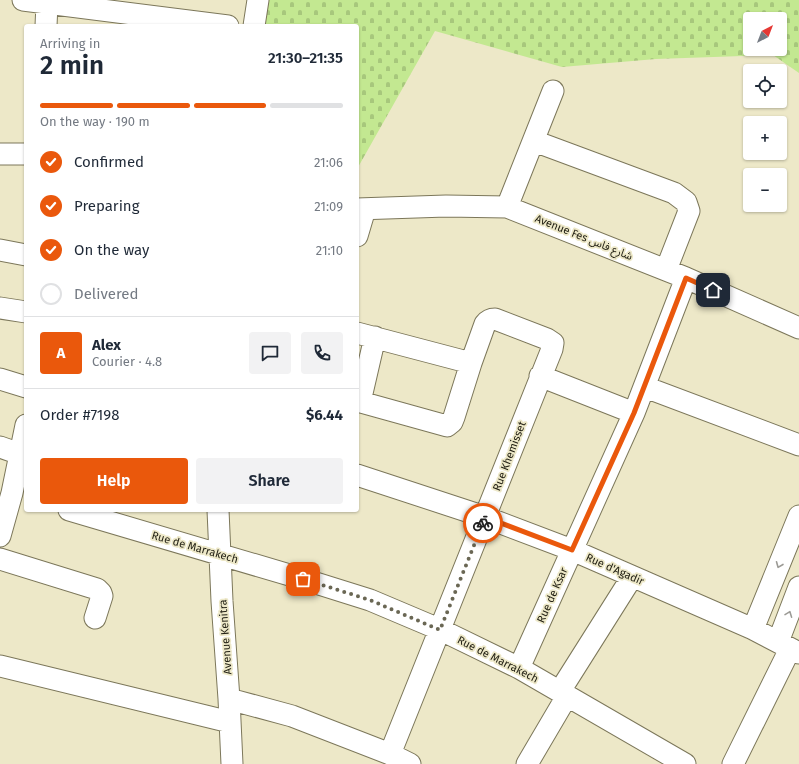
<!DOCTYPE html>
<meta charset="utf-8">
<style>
:root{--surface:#fff;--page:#f2f2f3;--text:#1f2937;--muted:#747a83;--line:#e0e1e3;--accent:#ea580c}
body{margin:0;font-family:"Fira Sans","Noto Sans Arabic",sans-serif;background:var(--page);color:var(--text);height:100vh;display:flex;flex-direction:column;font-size:15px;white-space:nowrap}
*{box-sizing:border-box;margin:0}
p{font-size:13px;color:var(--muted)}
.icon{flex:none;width:22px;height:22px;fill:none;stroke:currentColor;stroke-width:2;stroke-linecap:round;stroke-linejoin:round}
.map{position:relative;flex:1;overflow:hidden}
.drawer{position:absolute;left:24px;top:24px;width:335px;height:488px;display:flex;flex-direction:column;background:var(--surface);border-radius:4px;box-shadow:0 1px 3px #0004}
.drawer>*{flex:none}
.needle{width:26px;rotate:42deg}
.buttons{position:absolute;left:743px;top:12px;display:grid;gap:8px}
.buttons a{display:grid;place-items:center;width:44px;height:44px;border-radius:4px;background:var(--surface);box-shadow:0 1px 3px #0004;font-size:20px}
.pin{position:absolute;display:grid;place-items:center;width:34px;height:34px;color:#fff;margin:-17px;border-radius:8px;box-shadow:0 2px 6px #0006}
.courier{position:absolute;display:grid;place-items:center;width:40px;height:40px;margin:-20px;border:3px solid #ea580c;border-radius:50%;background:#fff;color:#222;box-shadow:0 1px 5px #0007}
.summary em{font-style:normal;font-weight:600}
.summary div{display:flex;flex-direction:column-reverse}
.summary{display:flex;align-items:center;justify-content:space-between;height:68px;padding:0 16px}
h1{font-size:26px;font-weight:600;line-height:30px}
.bar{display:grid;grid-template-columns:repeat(4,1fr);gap:6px 4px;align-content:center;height:48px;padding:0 16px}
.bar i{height:5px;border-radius:3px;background:var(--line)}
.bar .on{background:var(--accent)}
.bar p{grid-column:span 4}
.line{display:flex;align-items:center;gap:10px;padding:0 16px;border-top:1px solid var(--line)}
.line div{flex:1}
.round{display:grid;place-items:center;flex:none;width:42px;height:42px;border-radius:4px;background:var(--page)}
ol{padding:0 16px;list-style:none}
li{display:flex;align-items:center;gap:12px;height:44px}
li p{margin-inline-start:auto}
li .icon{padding:4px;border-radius:50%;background:var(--accent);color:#fff;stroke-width:4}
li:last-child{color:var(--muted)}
li i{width:22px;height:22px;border:2px solid var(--line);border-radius:50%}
.cta{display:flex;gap:8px;margin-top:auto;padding:8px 16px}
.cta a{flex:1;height:46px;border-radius:4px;background:var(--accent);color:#fff;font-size:16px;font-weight:600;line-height:46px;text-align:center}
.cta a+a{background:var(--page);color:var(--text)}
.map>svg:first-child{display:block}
.cemetery{fill:url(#cemetery-stones);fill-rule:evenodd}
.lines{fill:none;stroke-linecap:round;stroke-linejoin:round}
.minor-casing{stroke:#7c775a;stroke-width:23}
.minor{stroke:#fff;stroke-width:21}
.oneway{stroke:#9c9b96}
.done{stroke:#6a6754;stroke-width:4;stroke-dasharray:0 7.2}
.route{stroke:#ea580c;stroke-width:5}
.labels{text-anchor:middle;stroke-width:3.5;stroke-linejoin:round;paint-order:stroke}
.street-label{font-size:11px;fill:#232115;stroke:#ede8c8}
</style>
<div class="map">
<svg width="799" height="764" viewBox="0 0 799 764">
<defs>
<pattern id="cemetery-stones" width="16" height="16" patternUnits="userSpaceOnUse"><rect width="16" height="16" fill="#c3e891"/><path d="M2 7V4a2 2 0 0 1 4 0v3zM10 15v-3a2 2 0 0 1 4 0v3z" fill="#a7c77c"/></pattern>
</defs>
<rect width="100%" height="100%" fill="#ede8c8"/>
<!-- cemetery -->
<path class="cemetery" d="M259,0H799V73L773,55L656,59L562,67L435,31L357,169V26H258ZM750,19H780V49H750Z"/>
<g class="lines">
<defs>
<path id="minor" d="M23,0L228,26
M46,26L47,3
M254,26L258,0
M534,141L674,193L686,202L689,211L666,270
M0,154H26
M507,207L553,91
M357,209L446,206L507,207L686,278L799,328
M357,236L365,209
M0,250L26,255
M0,308L26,312
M357,333L471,363
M540,376L634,413
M0,379L26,387
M645,387L799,445
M357,401L447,426L452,422L454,417L471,363L485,324C488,320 490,319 495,319L547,339L553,343L552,349L390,754
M360,402L375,337
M0,447L20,454
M357,475L485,517L572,550L753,629L799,653
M69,510L303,579L370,600L441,630L519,668L685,764
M218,510L222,601L229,699L232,764
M0,536L12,493L26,425
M0,559L97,589L101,593L102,596L95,618
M753,629L799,516
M778,642L799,587
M0,666L230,722
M519,668L634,413L686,278
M560,691L632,577
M229,699L292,716L390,754L410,764
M527,764L567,696
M733,764L790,649"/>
</defs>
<!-- minor casing -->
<use href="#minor" class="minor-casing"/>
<!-- minor -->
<use href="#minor" class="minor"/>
</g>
<!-- one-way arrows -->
<defs><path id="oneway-chevron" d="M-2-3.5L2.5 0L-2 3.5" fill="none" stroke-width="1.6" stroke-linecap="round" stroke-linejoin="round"/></defs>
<g class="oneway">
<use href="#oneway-chevron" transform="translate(779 565) rotate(112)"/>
<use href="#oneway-chevron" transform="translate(789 614) rotate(-69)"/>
</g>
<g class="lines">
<!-- done -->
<path class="done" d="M303,579L370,600L440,630L483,523"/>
<!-- route -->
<path class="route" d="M483,523L485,517L572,550L634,413L686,278L713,290"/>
</g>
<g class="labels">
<!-- street labels -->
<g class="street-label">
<text transform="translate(584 237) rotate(22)" y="4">Avenue Fes شارع فاس</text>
<text transform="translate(509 456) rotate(-69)" y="4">Rue Khemisset</text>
<text transform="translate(195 547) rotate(16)" y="4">Rue de Marrakech</text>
<text transform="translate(615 569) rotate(24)" y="4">Rue d'Agadir</text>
<text transform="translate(552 595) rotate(-66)" y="4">Rue de Ksar</text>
<text transform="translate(225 637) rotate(-94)" y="4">Avenue Kenitra</text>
<text transform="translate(498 659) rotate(27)" y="4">Rue de Marrakech</text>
</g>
</g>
</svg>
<div class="buttons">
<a><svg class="needle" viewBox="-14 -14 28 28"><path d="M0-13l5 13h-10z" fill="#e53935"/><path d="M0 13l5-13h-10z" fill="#747a83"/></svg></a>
<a><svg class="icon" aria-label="locate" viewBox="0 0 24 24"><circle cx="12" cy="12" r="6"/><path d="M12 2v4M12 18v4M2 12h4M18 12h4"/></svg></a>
<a>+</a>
<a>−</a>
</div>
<div class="pin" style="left:303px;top:579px;background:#ea580c"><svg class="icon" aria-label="bag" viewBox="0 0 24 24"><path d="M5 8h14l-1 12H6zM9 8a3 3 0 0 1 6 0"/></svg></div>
<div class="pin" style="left:713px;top:290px;background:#1f2937"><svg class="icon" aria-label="home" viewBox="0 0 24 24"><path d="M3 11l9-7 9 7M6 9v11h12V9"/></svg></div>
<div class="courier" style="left:483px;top:523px"><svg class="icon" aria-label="bike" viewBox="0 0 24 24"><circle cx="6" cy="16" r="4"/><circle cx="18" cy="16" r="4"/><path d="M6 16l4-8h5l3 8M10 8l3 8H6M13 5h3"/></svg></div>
<section class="drawer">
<div class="summary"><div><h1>2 min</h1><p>Arriving in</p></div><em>21:30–21:35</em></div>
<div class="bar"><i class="on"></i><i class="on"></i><i class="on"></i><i></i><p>On the way · 190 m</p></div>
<ol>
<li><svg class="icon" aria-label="check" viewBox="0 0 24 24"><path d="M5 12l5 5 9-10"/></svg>Confirmed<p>21:06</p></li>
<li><svg class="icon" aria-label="check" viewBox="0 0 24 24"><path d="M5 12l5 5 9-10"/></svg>Preparing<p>21:09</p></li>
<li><svg class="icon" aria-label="check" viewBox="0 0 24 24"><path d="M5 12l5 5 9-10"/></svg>On the way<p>21:10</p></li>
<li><i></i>Delivered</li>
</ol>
<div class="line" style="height:72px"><b class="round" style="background:var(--accent);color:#fff">A</b><div><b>Alex</b><p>Courier · 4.8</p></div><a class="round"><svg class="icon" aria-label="chat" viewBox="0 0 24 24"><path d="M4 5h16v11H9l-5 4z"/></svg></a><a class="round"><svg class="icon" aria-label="phone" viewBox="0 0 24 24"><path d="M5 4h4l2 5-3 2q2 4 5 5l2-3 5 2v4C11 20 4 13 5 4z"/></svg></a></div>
<div class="line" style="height:52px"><div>Order #7198</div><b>$6.44</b></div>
<div class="cta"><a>Help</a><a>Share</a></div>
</section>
</div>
